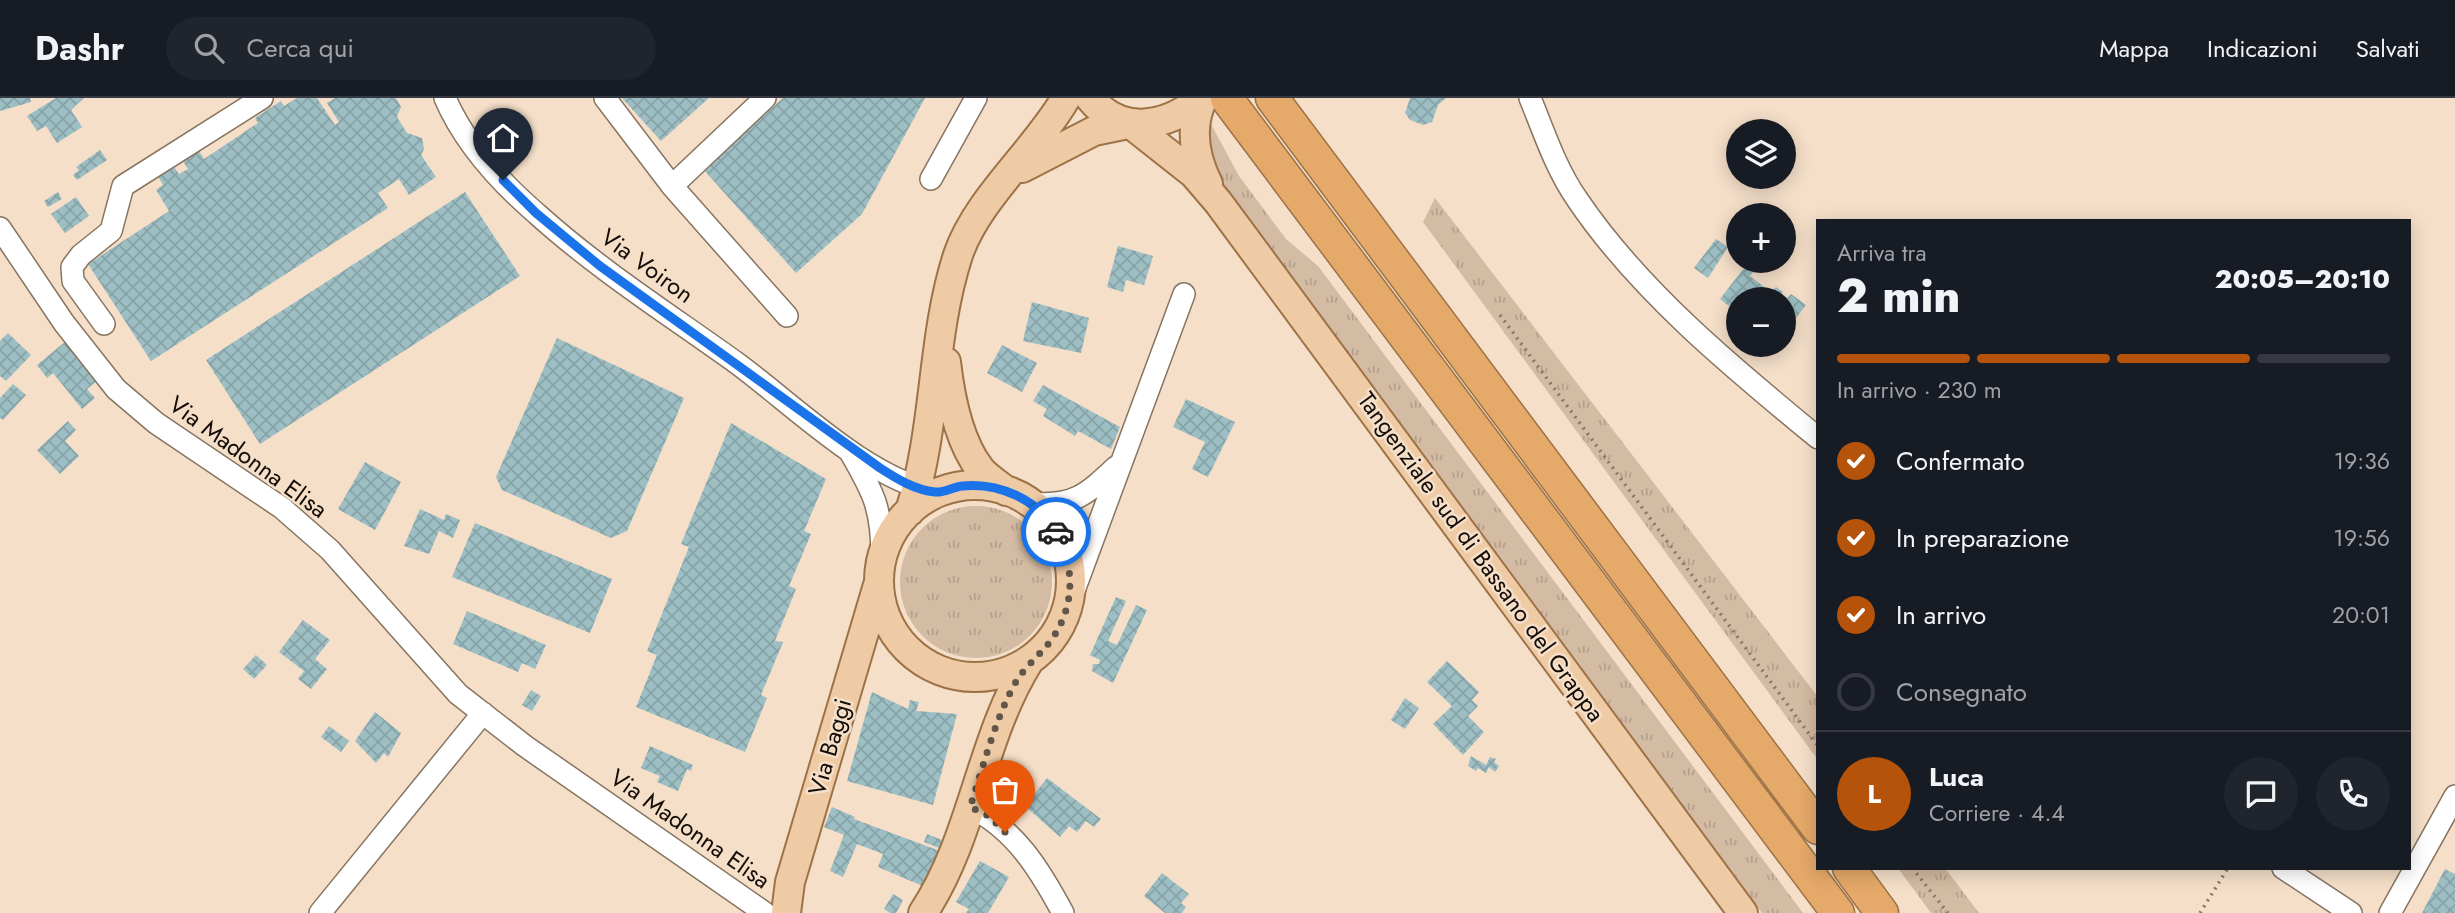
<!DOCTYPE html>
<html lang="it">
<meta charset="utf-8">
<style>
:root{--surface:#171b24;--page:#20242c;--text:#f1f3f6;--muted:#9ea1a6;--line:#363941;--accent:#b45309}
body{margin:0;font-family:Jost,sans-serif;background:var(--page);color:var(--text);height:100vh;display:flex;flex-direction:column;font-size:26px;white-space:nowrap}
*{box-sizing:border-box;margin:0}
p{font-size:23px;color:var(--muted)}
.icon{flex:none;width:38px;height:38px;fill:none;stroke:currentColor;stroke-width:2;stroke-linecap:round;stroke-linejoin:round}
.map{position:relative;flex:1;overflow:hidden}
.drawer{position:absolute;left:1816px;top:121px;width:595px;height:651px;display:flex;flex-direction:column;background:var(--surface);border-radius:0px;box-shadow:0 4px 18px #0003}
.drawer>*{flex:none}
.buttons{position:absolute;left:1726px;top:21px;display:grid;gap:14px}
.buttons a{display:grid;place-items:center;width:70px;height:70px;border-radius:50%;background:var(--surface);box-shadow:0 4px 18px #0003;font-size:35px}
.pin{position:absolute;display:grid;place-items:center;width:60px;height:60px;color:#fff;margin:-72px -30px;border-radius:50% 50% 50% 0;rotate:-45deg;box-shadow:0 0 7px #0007}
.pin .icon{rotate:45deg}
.courier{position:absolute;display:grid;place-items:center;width:70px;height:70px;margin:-35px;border:5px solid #1a73e8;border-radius:50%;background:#fff;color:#222;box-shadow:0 2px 9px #0007}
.head em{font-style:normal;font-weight:800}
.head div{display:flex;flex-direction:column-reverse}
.head{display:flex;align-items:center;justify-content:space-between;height:119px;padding:0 21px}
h1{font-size:46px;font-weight:800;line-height:52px}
.bar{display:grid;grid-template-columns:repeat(4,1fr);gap:10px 7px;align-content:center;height:84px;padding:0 21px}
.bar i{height:9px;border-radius:5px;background:var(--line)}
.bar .selected{background:var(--accent)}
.bar p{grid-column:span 4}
.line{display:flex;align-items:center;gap:18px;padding:0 21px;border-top:2px solid var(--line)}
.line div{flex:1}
.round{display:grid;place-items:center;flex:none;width:74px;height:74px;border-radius:37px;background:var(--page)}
ol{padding:0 21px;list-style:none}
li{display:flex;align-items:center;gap:21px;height:77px}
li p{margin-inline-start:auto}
li .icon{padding:7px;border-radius:50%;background:var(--accent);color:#fff;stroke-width:4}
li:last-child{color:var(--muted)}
li i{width:38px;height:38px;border:4px solid var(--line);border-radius:50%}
header{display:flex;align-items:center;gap:42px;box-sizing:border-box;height:98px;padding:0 35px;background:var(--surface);border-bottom:2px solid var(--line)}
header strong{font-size:33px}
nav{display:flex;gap:38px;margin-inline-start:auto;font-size:24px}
.search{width:490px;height:63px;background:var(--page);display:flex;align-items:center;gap:18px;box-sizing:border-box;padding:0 24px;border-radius:38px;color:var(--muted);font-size:26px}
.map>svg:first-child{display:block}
.grass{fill:url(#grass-tufts)}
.building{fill:url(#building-cross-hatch)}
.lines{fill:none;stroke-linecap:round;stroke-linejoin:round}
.minor-casing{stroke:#877460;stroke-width:24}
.major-casing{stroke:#9c7246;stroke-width:32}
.highway-casing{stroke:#9c7246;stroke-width:35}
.path{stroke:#87786a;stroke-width:3.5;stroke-dasharray:2 5;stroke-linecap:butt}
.minor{stroke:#fff;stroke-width:21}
.major{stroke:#efcba5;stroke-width:28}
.highway{stroke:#e5a969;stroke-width:32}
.done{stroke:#62564a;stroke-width:7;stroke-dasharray:0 12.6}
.route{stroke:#1a73e8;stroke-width:9}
.labels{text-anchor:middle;stroke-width:5;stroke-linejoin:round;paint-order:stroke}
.street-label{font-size:24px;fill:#130c06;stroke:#f5dfc9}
</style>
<header>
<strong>Dashr</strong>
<div class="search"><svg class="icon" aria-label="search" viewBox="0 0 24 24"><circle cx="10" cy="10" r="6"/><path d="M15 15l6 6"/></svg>Cerca qui</div>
<nav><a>Mappa</a><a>Indicazioni</a><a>Salvati</a></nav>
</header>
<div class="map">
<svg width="2455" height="815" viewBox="0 0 2455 815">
<defs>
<pattern id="grass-tufts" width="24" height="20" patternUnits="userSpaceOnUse" patternTransform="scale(1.75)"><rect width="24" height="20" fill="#d4bba3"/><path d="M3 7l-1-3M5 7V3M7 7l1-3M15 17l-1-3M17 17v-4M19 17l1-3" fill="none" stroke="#b5a08b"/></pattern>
<pattern id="building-cross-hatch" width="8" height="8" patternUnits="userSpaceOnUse" patternTransform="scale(1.75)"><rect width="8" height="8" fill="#9dbfc4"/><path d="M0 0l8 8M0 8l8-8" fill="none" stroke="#86a3a7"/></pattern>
</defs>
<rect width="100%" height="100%" fill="#f5dfc9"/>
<!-- grass -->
<path class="grass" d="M1206,17L1239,78L1286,141L1318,168L1803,815H1762L1226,92L1202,38Z
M1435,100L1818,599V662L1423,124Z
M900 484a76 76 0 1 1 152 0a76 76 0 1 1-152 0Z
M1898,770H1945L1979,815H1931Z"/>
<!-- building -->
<path class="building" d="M0,0H30L31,4L0,13Z
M56,0H84L71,12L82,29L57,45L46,28L37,33L27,18Z
M297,0H317L335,27L339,24L327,5L335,0H396L401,9L397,19L407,35L422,40L424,51L421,57L436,79L409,97L399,81L378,95L388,110L151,263L88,166L169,113L156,92L163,87L157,76L172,66L179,76L188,71L181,60L197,50L204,61L258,25L255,20L281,3L284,8Z
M622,0H709L661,43Z
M783,0H925L862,116L796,175L703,71Z
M1410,0H1446L1438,7L1432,24L1423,27L1410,22L1405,15Z
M100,52L107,62L77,82L73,77L79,72L76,69Z
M58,94L62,101L48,109L44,103Z
M465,94L520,178L260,346L206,262Z
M76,99L89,118L65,135L51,116Z
M1716,141L1728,149L1708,180L1694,170Z
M1118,148L1153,158L1144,187L1126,182L1123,194L1107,189Z
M1747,166L1755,172L1750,178L1771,194L1776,189L1783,194L1778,201H1738V215L1720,201Z
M1791,196L1806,207L1783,237V205Z
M1032,204L1089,220L1081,255L1023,243Z
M8,235L31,257L6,283L0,278V243Z
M71,239L103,278L87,291L95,300L82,311L53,275L47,280L37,267Z
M557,240L684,300L627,433L611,440L502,392L496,379Z
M1002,247L1037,265L1022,294L987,275Z
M13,286L26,297L3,322L0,320V300Z
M1043,287L1120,329L1111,351L1078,333L1075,338L1043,318L1047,311L1033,303Z
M1186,301L1235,324L1208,379L1192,371L1205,344L1173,329Z
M68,323L76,332L65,343L79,358L60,376L37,352Z
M731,325L826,381L804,433L811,436L789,488L796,491L775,543L783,544L761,597L767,600L745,654L636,609L657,557L647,553L689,449L681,446Z
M365,364L401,384L375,432L338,411Z
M420,411L444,422L446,416L460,422L453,440L439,433L429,456L404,448Z
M475,425L612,481L590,535L452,479Z
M1116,499L1126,503L1108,543L1117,547L1136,507L1147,512L1113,585L1092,573L1093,566H1099L1100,562L1090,557Z
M467,513L546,547L535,571L522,565L518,574L453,546Z
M303,522L330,542L315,561L327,571L311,591L298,581L304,573L279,554Z
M256,557L267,567L254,581L243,571Z
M1447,563L1479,594L1472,602L1478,608L1468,618L1484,634L1463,657L1433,626L1452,608L1427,584Z
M531,592L541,598L532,613L522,607Z
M872,594L908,611L910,602L919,604L916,613L957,616L933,707L847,683Z
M1405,600L1419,610L1405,631L1391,622Z
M375,614L401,635L388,659L384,655L376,665L355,643Z
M329,628L349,643L341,654L321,639Z
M650,648L693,667L691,673L687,671L678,693L657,684L660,678L641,670Z
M1471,658L1486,667L1490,659L1496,661L1494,664L1499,668L1495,674L1489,669L1486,675L1478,670L1476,673L1468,668Z
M1047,680L1101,721L1094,729L1086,723L1077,734L1069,728L1060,739L1025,708Z
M832,709L855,719L854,721L940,753L925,789L878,769L883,756L857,746L843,779L830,773L844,737L824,729Z
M927,736L942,742L939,750L924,744Z
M980,763L1009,779L988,815H966L969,811L956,804Z
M2445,771L2455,776V815H2422Z
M1162,775L1189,796L1181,805L1186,809L1182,815H1165L1144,798Z
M893,796L903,802L896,815H890L884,811Z"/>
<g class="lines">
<defs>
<path id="minor" d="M445,0C464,44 501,85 537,116C599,172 670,217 738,266C796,309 866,380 938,395
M605,0L672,88
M765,0L672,88L787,218
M1530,0C1544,34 1556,71 1577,101C1638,192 1734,271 1818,340
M931,81L976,0
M0,130L64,225L116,291L156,325L282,410L330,452L458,596L525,648L765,815
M104,226L73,183L72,169L81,157L111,133L123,88L262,0
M850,354C874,395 882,411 882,459
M1031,405C1073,409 1086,397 1116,369
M1069,506L1184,196
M970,709C1015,731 1040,772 1063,815
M2283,770L2351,815
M320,815L483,615
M2390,815L2455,698"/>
<path id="major" d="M1090,0C1122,39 1167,29 1202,0
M1203,0C1189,29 1194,58 1208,86
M1132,27L1194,76L1218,104L1743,815
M1022,70L1094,33L1128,26
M946,264C950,299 958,342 980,371C986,379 998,386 1006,393
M879 483a96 96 0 1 1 192 0a96 96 0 1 1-192 0Z
M910,413C937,330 931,240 958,157C977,101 1035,53 1066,0
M786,815L790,784L878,487
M923,815C974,738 980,641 1029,563"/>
<path id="highway" d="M1272,0L1818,730
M1227,1L1838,815
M1849,770L1882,815"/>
</defs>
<!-- minor casing -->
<use href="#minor" class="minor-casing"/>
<!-- major casing -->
<use href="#major" class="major-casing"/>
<!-- highway casing -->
<use href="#highway" class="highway-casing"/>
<!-- path -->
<path class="path" d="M1500,217L1818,648
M1912,770L1948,815
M2200,815L2228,770"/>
<!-- minor -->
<use href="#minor" class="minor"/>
<!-- major -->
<use href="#major" class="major"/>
<!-- highway -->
<use href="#highway" class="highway"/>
</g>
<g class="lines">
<!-- done -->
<path class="done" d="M1005,734L989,718L970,709C983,670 993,628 1012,591C1021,572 1036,561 1049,545C1075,511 1076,470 1056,434"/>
<!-- route -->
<path class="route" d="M503,82L536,115L600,168L880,370C897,381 915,392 935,394C944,395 953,389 962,388C998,384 1038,401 1056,434"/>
</g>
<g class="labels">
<!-- street labels -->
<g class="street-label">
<text transform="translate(647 168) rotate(36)" y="8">Via Voiron</text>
<text transform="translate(248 359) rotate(36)" y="8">Via Madonna Elisa</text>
<text transform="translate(1481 459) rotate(54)" y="8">Tangenziale sud di Bassano del Grappa</text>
<text transform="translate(830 649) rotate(-74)" y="8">Via Baggi</text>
<text transform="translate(690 731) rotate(35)" y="8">Via Madonna Elisa</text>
</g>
</g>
</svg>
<div class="buttons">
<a><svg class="icon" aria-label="layers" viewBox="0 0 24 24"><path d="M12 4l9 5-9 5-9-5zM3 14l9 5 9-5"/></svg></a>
<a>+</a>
<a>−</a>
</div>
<div class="pin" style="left:1005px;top:734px;background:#ea580c"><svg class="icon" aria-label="bag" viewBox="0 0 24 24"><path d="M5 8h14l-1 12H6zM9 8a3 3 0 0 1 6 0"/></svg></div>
<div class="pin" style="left:503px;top:82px;background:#1f2937"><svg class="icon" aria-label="home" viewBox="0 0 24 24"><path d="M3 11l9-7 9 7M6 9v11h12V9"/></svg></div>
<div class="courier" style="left:1056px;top:434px"><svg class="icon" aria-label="car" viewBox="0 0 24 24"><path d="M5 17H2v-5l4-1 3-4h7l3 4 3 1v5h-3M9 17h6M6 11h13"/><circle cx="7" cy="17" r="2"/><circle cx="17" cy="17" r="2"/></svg></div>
<section class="drawer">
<div class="head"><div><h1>2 min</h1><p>Arriva tra</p></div><em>20:05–20:10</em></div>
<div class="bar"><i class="selected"></i><i class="selected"></i><i class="selected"></i><i></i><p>In arrivo · 230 m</p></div>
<ol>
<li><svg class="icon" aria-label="check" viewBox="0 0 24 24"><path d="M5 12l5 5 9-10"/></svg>Confermato<p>19:36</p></li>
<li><svg class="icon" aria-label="check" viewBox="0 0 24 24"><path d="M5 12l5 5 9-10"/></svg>In preparazione<p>19:56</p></li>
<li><svg class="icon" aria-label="check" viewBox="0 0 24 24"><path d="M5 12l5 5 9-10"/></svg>In arrivo<p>20:01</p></li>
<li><i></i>Consegnato</li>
</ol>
<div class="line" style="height:126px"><b class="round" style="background:var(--accent);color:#fff">L</b><div><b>Luca</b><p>Corriere · 4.4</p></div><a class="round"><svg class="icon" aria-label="chat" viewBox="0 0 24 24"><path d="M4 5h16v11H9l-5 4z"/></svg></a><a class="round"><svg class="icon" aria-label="phone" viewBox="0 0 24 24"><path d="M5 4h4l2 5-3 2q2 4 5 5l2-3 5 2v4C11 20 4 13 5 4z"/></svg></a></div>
</section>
</div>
